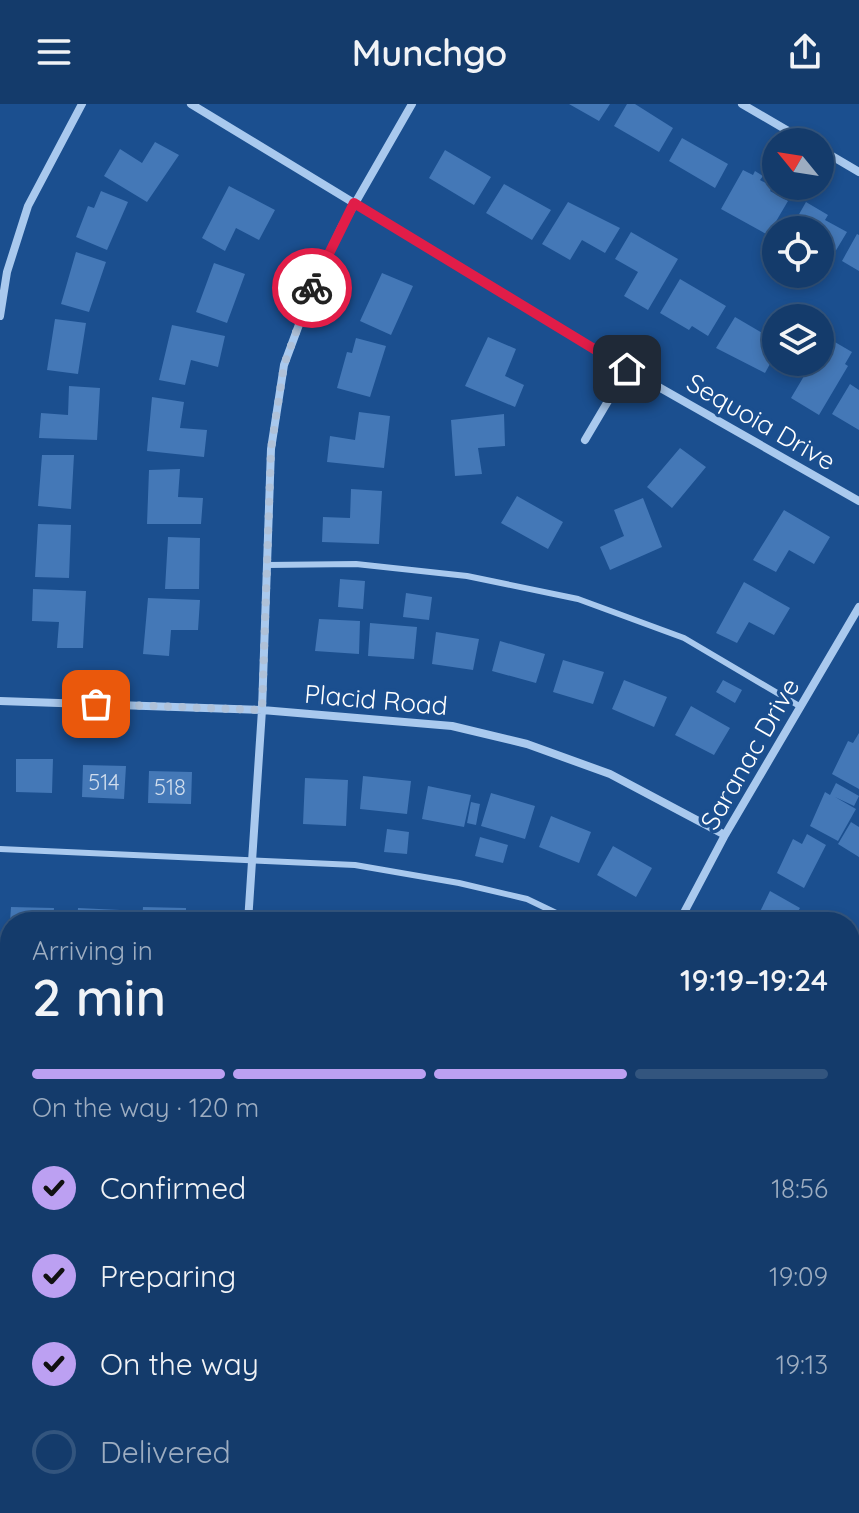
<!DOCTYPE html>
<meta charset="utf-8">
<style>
:root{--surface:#143b6b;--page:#214673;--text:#f1f3f6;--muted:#9dadc1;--line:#33557e;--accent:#bca0f2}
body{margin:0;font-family:Quicksand,sans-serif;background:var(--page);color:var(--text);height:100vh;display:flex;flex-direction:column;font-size:30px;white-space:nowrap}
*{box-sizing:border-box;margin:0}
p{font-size:26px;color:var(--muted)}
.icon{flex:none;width:44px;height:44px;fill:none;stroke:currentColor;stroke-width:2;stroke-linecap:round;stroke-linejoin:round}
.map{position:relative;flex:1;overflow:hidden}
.drawer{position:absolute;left:0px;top:808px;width:860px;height:602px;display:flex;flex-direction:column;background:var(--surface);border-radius:32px 32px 0 0;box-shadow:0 4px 12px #0003,0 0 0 2px var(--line)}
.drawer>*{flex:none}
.needle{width:52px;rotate:300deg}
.controls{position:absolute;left:762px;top:24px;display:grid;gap:16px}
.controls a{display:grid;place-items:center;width:72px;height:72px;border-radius:50%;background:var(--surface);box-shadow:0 4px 12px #0003,0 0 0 2px var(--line);font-size:40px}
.pin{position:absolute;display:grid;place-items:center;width:68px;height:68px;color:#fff;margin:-34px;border-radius:16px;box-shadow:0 4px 12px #0006}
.courier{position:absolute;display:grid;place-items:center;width:80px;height:80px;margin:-40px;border:6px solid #e11d48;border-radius:50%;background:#fff;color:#222;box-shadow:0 2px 10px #0007}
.overview em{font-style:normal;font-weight:600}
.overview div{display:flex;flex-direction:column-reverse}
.overview{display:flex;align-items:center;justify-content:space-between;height:136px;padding:0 32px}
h1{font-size:52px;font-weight:600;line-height:60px}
.bar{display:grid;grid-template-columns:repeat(4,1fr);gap:12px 8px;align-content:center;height:96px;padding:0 32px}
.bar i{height:10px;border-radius:6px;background:var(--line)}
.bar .selected{background:var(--accent)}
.bar p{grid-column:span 4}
ol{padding:0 32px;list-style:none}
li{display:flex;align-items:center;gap:24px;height:88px}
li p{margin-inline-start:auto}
li .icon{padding:8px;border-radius:50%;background:var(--accent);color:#111;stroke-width:4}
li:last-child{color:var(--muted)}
li i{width:44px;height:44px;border:4px solid var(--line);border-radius:50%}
header{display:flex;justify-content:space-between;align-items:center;height:104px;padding:0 32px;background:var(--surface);font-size:36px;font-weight:600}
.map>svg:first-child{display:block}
.green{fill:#2e69ad}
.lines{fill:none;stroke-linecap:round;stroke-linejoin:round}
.stream{stroke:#9cc4f0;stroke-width:7}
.building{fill:#4478b7}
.path{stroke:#a9c9ee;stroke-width:4;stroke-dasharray:4 6;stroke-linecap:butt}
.service{stroke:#a9c9ee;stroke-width:6}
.minor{stroke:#a9c9ee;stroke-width:8}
.done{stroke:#afc1d8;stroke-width:8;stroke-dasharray:0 14.4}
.route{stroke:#e11d48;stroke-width:10}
.labels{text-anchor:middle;stroke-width:7;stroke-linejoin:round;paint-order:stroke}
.number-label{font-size:22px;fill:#d0dded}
.street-label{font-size:26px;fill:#fff;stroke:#1b4f8f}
</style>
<header><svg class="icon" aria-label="menu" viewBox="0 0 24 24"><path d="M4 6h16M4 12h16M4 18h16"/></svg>Munchgo<svg class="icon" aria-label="share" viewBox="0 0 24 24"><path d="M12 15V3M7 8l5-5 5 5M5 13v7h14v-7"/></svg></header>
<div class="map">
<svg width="859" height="1409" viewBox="0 0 859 1409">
<rect width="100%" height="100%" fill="#1b4f8f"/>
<!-- green -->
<path class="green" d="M589,1400H671L681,1405L703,1409H583Z"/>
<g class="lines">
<!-- stream -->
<path class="stream" d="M717,1400L733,1409"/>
</g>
<!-- building -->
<path class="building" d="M569,0H610L599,17Z
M627,0H635L673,24L659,48L614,22Z
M682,34L728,60L715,84L669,57Z
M155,38L179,51L147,98L104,72L120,45L142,59Z
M445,46L491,73L474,101L429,74Z
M743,66L753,71L755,67L763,72L760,76L773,83L770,87L788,97L768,131L721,105Z
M504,80L551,106L532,136L486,109Z
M229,82L275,106L259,136L236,124L225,147L202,134Z
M101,87L128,98L107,146L76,133L88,102L94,104Z
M568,98L620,124L605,149L582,136L570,156L542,140Z
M806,98L828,111L825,116L847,128L832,153L820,146V126H790Z
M631,128L678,155L648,206L624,192L638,168L615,155Z
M857,130L859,131V167L842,157Z
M76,148L106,158L89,208L61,200Z
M214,159L245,170L227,219L196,208Z
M382,169L413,182L391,231L360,217Z
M680,175L726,202L708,232L692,222L689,226L660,209Z
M735,213L776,237V249L765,269L716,244Z
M55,215L86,219L78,270L47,266Z
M172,221L225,232L218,263L191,256L185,281L159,276Z
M488,233L516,245L505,272L524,281L515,303L465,282Z
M356,234L386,242L370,293L337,284L347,248L352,249Z
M828,234L852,248L845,260L848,262L819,311L791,294L807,267L792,258H820V244Z
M850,280L859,286V326L832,310Z
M69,282L100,284L97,336L39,334L41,309L68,311Z
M152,293L184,298L180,324L207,326L204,353L147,347Z
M359,308L390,312L384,364L327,358L330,332L355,336Z
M504,310L505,342L478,344L482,370L455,372L451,316Z
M680,344L706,363L672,404L647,383Z
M42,351H74L71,405L38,402Z
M180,365L178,393L203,394L201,420H147L149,366Z
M351,385L382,387L379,440L322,438L323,413L350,414Z
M517,392L563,418L548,445L501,419Z
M643,394L662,443L610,466L600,443L624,432L614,406Z
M784,406L830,433L814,460L789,446L776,468L753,456Z
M38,420L71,421L69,474L35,473Z
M168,433L200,434L199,485H165Z
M340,475L365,477L363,505L338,503Z
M744,478L790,504L774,531L749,518L737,539L716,529Z
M33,485L86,487L83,544H57L59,518L32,517Z
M406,489L432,493L429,516L403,513Z
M148,494L200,496L198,526H171L169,552L143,550Z
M319,515L360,517L359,550L315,547Z
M370,519L417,523L414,555L368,552Z
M436,528L479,535L473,566L432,560Z
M500,537L545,550L536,579L492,567Z
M563,556L604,568L593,600L553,588Z
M624,576L667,593L654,623L612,605Z
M723,576L742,586L735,599L716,588Z
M691,602L730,624L714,651L675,631Z
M859,629V685L832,670L848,637L853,639Z
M16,655H53L52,689L16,688Z
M83,661L126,662L124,695L82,693Z
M149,667L192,668L191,700L148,699Z
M363,672L411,677L407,710L360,705Z
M305,674L348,676L346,722L303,720Z
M836,679L859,692L854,702L835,693L856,705L838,737L810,722L825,688L830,691Z
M428,682L471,691L464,723L422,715Z
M491,689L535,702L525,735L481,722Z
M471,698L480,700L476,721L467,719Z
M551,712L591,728L579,759L539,743Z
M851,718L859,723V753L838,740Z
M387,725L409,728L407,750L384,748Z
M807,730L826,741L804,784L777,769L793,735L802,740Z
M480,733L508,741L503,759L475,752Z
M613,742L652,764L636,793L597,771Z
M770,787L800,804L792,818H755Z
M11,803L54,804L53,818H10Z
M143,803L186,804V818H142Z
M78,804L120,806L119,818H77Z
M300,810L342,813L341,818H299Z
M853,895L859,898V913L850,908Z
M850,919L859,924V968L853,978L850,977Z
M4,953H10V986H3Z
M0,1097H10V1125L0,1124Z
M0,1253L10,1254V1285L0,1284Z
M850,1351L859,1356V1390L850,1385Z
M0,1396H10V1400H28V1409H0Z
M55,1400H102V1409H54Z
M391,1400H437L434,1409H416Z
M453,1400H478L476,1408Z
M119,1403L152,1404V1409H118Z"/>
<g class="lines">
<!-- path -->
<path class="path" d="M578,1409L583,1400"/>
<!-- service -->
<path class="service" d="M267,461L356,460L467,472L578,495L684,534L801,603
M0,745L355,761L459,779L527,795L575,818
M0,1039L10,1040
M0,1340H10
M558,1409L564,1400"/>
<!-- minor -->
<path class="minor" d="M191,0L627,265L859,397
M742,0L807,38
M820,45L859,68
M0,212L7,168L28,102L82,0
M585,336L627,265
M0,597L262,606L452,622L527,640L610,670L725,731
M248,818L262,606L271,345L284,261L313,183L342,122L412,0
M679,818L725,731L859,503
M0,896H10
M850,1096L859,1081
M0,1195L10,1196
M850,1289L859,1294
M219,1409V1400"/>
</g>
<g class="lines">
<!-- done -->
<path class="done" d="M96,600L262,606L271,345L284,261L312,184"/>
<!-- route -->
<path class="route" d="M312,184L354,99L627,265"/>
</g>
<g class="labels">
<!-- number labels -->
<g class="number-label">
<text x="104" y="686">514</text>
<text x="170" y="691">518</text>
</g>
<!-- street labels -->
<g class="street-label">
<text transform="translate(761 318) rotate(30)" y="9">Sequoia Drive</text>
<text transform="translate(376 596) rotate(5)" y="9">Placid Road</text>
<text transform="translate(750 650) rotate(-60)" y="9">Saranac Drive</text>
</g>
</g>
</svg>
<div class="controls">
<a><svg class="needle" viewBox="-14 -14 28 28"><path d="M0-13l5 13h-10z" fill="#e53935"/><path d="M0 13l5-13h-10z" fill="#9dadc1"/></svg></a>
<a><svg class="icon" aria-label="locate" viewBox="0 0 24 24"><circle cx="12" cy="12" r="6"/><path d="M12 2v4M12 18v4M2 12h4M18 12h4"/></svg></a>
<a><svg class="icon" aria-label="layers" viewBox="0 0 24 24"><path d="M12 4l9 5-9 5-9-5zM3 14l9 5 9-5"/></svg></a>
</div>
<div class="pin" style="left:96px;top:600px;background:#ea580c"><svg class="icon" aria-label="bag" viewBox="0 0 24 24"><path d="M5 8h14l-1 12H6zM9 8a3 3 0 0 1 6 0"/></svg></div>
<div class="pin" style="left:627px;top:265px;background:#1f2937"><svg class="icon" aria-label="home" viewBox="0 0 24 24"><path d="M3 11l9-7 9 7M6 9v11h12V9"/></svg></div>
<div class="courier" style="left:312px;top:184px"><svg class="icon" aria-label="bike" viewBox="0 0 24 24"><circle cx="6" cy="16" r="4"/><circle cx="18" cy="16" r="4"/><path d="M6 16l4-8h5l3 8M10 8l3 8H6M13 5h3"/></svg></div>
<section class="drawer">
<div class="overview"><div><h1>2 min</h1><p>Arriving in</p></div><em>19:19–19:24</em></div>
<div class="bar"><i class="selected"></i><i class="selected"></i><i class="selected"></i><i></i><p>On the way · 120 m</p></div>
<ol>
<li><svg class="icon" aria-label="check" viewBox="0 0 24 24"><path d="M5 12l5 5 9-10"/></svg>Confirmed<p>18:56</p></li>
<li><svg class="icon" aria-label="check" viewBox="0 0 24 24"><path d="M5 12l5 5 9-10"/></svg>Preparing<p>19:09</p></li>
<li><svg class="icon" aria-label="check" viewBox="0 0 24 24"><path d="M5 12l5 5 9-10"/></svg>On the way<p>19:13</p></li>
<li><i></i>Delivered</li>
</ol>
</section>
</div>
